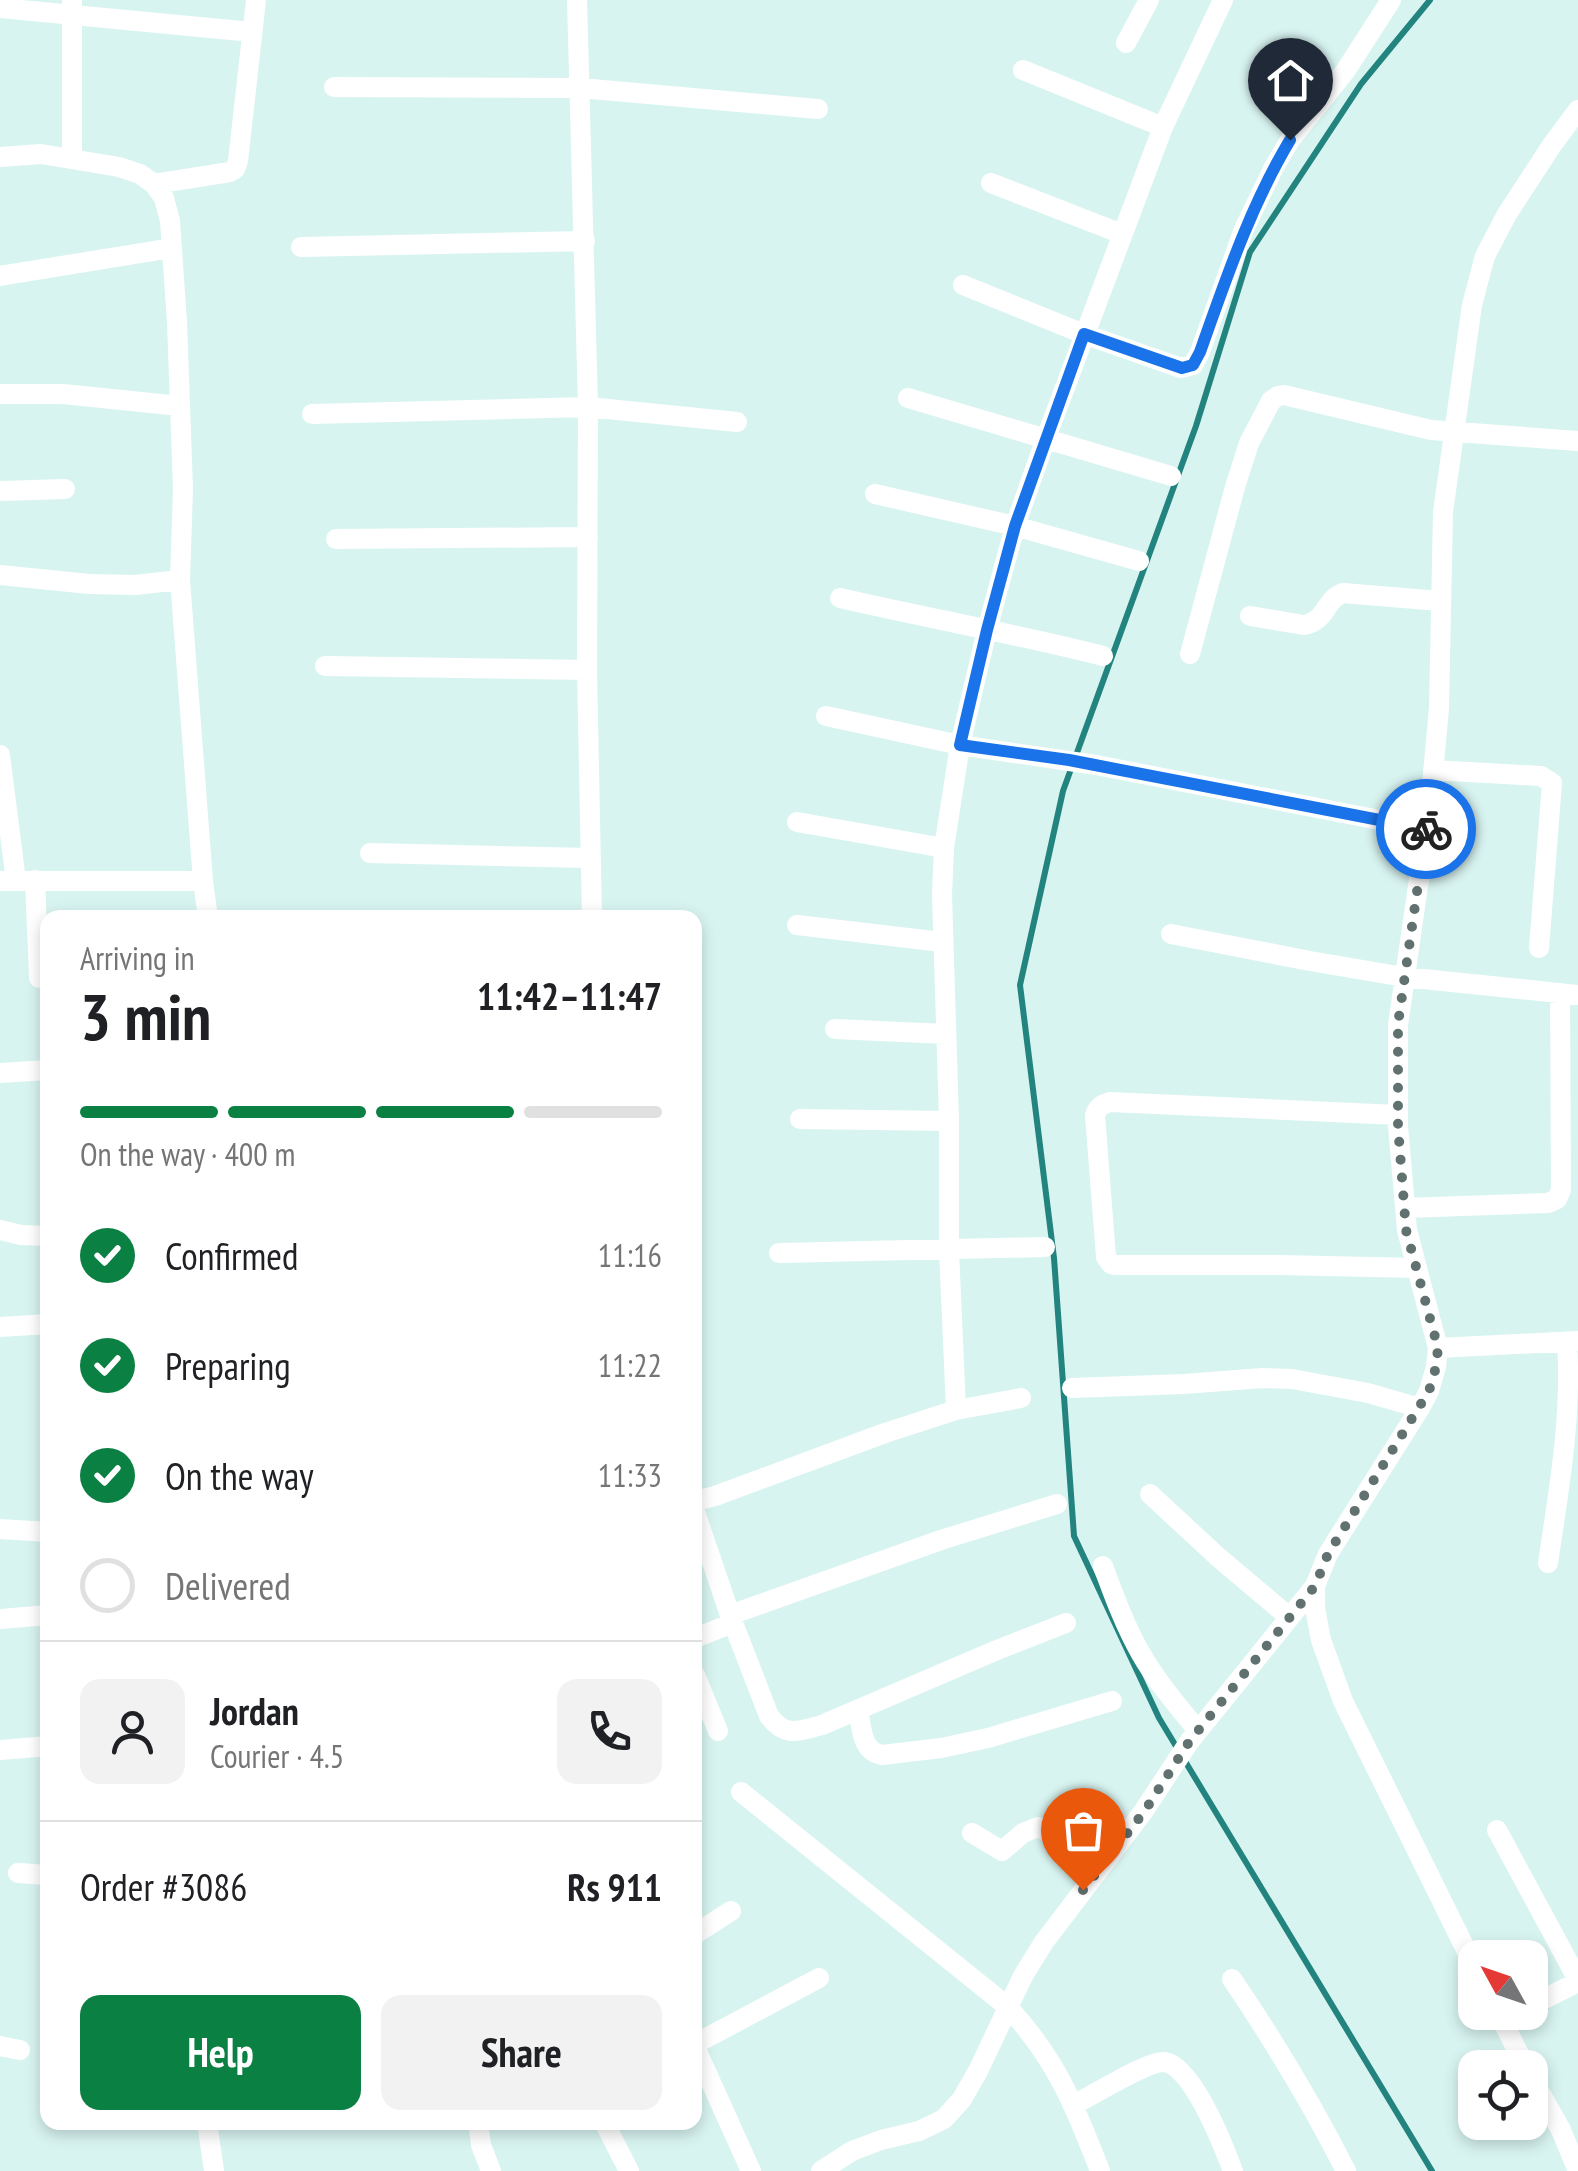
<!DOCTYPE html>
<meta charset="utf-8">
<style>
:root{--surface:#fff;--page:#f2f2f2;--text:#202124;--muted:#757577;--line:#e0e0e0;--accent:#0b8043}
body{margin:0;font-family:"PT Sans Narrow",sans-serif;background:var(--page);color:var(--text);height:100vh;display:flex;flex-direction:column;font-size:38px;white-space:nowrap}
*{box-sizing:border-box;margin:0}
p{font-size:32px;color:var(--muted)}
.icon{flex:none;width:55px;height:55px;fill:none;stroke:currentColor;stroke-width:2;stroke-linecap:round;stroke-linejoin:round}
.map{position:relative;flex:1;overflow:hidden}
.drawer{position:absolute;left:40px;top:910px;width:662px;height:1220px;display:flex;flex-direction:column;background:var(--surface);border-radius:20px;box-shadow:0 5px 15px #0003}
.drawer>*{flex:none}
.needle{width:65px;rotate:310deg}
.tools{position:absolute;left:1458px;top:1940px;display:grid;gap:20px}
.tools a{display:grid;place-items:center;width:90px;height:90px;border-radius:20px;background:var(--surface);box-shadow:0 5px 15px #0003;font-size:50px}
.pin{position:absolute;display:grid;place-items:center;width:85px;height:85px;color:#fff;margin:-102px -42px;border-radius:50% 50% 50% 0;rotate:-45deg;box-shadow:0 0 10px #0007}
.pin .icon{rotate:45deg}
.courier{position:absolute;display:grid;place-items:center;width:100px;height:100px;margin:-50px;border:8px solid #1a73e8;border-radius:50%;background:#fff;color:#222;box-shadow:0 2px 12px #0007}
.overview em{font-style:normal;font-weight:700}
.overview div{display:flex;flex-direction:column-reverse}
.overview{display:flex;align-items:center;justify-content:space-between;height:170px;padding:0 40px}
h1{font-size:65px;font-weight:700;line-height:75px}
.bar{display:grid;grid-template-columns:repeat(4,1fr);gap:15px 10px;align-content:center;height:120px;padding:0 40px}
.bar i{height:12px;border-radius:8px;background:var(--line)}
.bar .on{background:var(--accent)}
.bar p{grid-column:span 4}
.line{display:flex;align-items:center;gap:25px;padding:0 40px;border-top:2px solid var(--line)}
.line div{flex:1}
.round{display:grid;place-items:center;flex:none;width:105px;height:105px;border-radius:20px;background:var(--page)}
ol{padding:0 40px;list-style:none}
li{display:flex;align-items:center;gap:30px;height:110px}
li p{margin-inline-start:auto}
li .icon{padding:10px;border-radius:50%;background:var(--accent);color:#fff;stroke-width:4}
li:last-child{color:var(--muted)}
li i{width:55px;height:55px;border:5px solid var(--line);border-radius:50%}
.button{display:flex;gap:20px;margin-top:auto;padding:20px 40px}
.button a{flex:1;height:115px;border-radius:20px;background:var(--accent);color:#fff;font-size:40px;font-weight:700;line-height:115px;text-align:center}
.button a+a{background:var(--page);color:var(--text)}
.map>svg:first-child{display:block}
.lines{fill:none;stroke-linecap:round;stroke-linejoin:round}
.stream{stroke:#23847f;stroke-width:6}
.street{stroke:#fff;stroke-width:20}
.done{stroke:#617170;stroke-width:10;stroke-dasharray:0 18}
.route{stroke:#1a73e8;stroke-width:12}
</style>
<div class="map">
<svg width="1578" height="2171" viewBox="0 0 1578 2171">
<rect width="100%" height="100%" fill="#d8f4f1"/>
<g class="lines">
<!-- stream -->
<path class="stream" d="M1430,0L1361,84L1250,252L1196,426L1063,791L1020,985L1054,1258L1074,1536L1159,1718L1432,2171"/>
<!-- street -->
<path class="street" d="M72,0V158
M577,0L588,407L587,670L592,918
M0,8L252,32
M1126,43L1149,0
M1023,70L1163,127
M334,87L580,88L818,109
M0,157L41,154L119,167L140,174L154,184L164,198L170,221L177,322L183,489L180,580L203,881L208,918
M991,183L1122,234
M154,184L230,172L235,169L238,161L256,0
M301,247L585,241
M0,276L172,248
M963,285L1084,334L1181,368L1193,365L1200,352L1244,229L1274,167L1290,140L1346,70L1391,0
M0,394H63L180,406
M908,398L1171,476
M312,414L588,407L737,422
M0,491L65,489
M875,494L1015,526L1139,561
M336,539L588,537
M0,575L89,584L135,585L180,580
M840,598C927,618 1016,634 1103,656
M1250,616L1304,625C1327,621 1324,600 1343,593L1440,601
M1190,654L1235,487L1249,443L1271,401L1278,396L1284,395L1431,430L1578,441
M325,666L587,670
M826,716L960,745L1096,765L1426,829
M0,755L16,881
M1433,770L1541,776L1552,783L1539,948
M797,822L944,848
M370,853L590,858
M35,880L39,978
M0,881H203
M797,925L942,942
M1171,934L1310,961L1404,977L1578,995
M835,1029L946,1034
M0,1073L48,1070
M1398,1115L1110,1102C1102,1104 1098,1107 1095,1115L1106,1257L1111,1264L1115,1265H1281L1416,1268
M800,1119L949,1121
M1405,1208L1548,1203L1557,1199L1561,1190L1560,993
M0,1230L21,1235L48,1236
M779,1253L1045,1247
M0,1327L48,1324
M1438,1348L1578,1341
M1072,1388L1184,1384L1263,1378L1292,1379L1368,1393L1420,1408
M956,1410L949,1250V1121L942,894L944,848L960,745L987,630L1015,526L1046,438L1163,127L1223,0
M1150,1494L1218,1557L1289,1617
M695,1501L715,1496L885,1433L956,1410L1021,1398
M695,1512L730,1615L769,1716C785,1738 798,1731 822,1725L997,1650L1066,1623
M0,1529L48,1532
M1548,1563C1559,1489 1572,1417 1567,1342
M1103,1566C1114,1596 1125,1626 1141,1654C1157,1682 1178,1706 1198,1731
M730,1615L941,1540L1057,1504
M0,1619L48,1615
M695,1638L733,1623
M695,1675L718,1731
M858,1710C862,1728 861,1751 882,1755L941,1748L988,1738L1112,1701
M0,1750L48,1746
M741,1792L1008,2007C1056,2059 1075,2106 1100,2171
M1497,1830L1578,1980
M972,1833L1002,1851L1023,1833L1038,1827L1045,1830L1097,1873
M18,1873L48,1875
M695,1934L731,1911
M1475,1968L1343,1701L1321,1640L1315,1608V1586L1328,1554L1420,1408L1429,1391L1436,1367L1438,1348L1407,1230L1398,1126V1025L1431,796L1439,708L1443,512L1472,305L1485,256L1507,214L1552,145L1578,110
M1232,1979C1274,2041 1312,2104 1346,2171
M1530,2006L1578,1982
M1498,2012L1526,2068
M695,2044L819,1978
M0,2046L20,2050
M695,2047L751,2171
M1530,2075L1561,2130L1578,2171
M1073,2105C1092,2096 1147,2061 1164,2062C1192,2064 1224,2147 1233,2171
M207,2122L214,2171
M478,2122L481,2145L491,2171
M604,2122L629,2171
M821,2171L852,2151L881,2140L919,2131L944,2119L962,2099L978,2071L1023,1976L1044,1942L1143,1812L1189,1742L1315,1586"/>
</g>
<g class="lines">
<!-- done -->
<path class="done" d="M1083,1890L1144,1812L1189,1742L1315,1586L1328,1554L1429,1391L1436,1367L1438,1348L1406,1230L1398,1126V1024L1426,829"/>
<!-- route -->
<path class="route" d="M1290,140C1250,207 1226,279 1200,352L1193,365L1182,368L1084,334L1015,526L987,630L960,745L1069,760L1426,829"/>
</g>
</svg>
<div class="tools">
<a><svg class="needle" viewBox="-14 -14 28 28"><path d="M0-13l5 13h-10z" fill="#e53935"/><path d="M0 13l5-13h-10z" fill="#757577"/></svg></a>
<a><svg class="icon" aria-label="locate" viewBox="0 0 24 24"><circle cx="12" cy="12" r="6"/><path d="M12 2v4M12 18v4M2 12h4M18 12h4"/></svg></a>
</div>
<div class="pin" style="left:1083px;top:1890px;background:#ea580c"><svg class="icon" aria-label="bag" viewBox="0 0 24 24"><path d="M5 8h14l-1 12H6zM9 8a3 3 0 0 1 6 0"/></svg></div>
<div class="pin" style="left:1290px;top:140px;background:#1f2937"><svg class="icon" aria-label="home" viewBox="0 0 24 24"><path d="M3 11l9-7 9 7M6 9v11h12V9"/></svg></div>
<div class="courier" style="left:1426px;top:829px"><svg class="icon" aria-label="bike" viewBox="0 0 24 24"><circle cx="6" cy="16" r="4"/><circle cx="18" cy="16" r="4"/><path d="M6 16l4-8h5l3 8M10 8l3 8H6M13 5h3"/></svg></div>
<section class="drawer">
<div class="overview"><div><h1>3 min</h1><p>Arriving in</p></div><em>11:42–11:47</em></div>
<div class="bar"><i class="on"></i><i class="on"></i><i class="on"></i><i></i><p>On the way · 400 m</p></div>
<ol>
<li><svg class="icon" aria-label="check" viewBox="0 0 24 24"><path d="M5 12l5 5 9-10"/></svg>Confirmed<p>11:16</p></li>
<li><svg class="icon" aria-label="check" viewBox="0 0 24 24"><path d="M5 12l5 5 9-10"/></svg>Preparing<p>11:22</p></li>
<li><svg class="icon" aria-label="check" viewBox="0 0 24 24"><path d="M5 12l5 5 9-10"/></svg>On the way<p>11:33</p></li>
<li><i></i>Delivered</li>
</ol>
<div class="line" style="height:180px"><a class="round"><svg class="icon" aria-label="person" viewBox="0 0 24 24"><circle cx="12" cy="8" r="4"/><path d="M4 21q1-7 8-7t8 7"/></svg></a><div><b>Jordan</b><p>Courier · 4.5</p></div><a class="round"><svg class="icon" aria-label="phone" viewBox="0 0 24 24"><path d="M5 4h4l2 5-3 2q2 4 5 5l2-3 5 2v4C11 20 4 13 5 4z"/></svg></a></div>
<div class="line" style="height:130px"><div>Order #3086</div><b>Rs 911</b></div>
<div class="button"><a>Help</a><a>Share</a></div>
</section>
</div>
